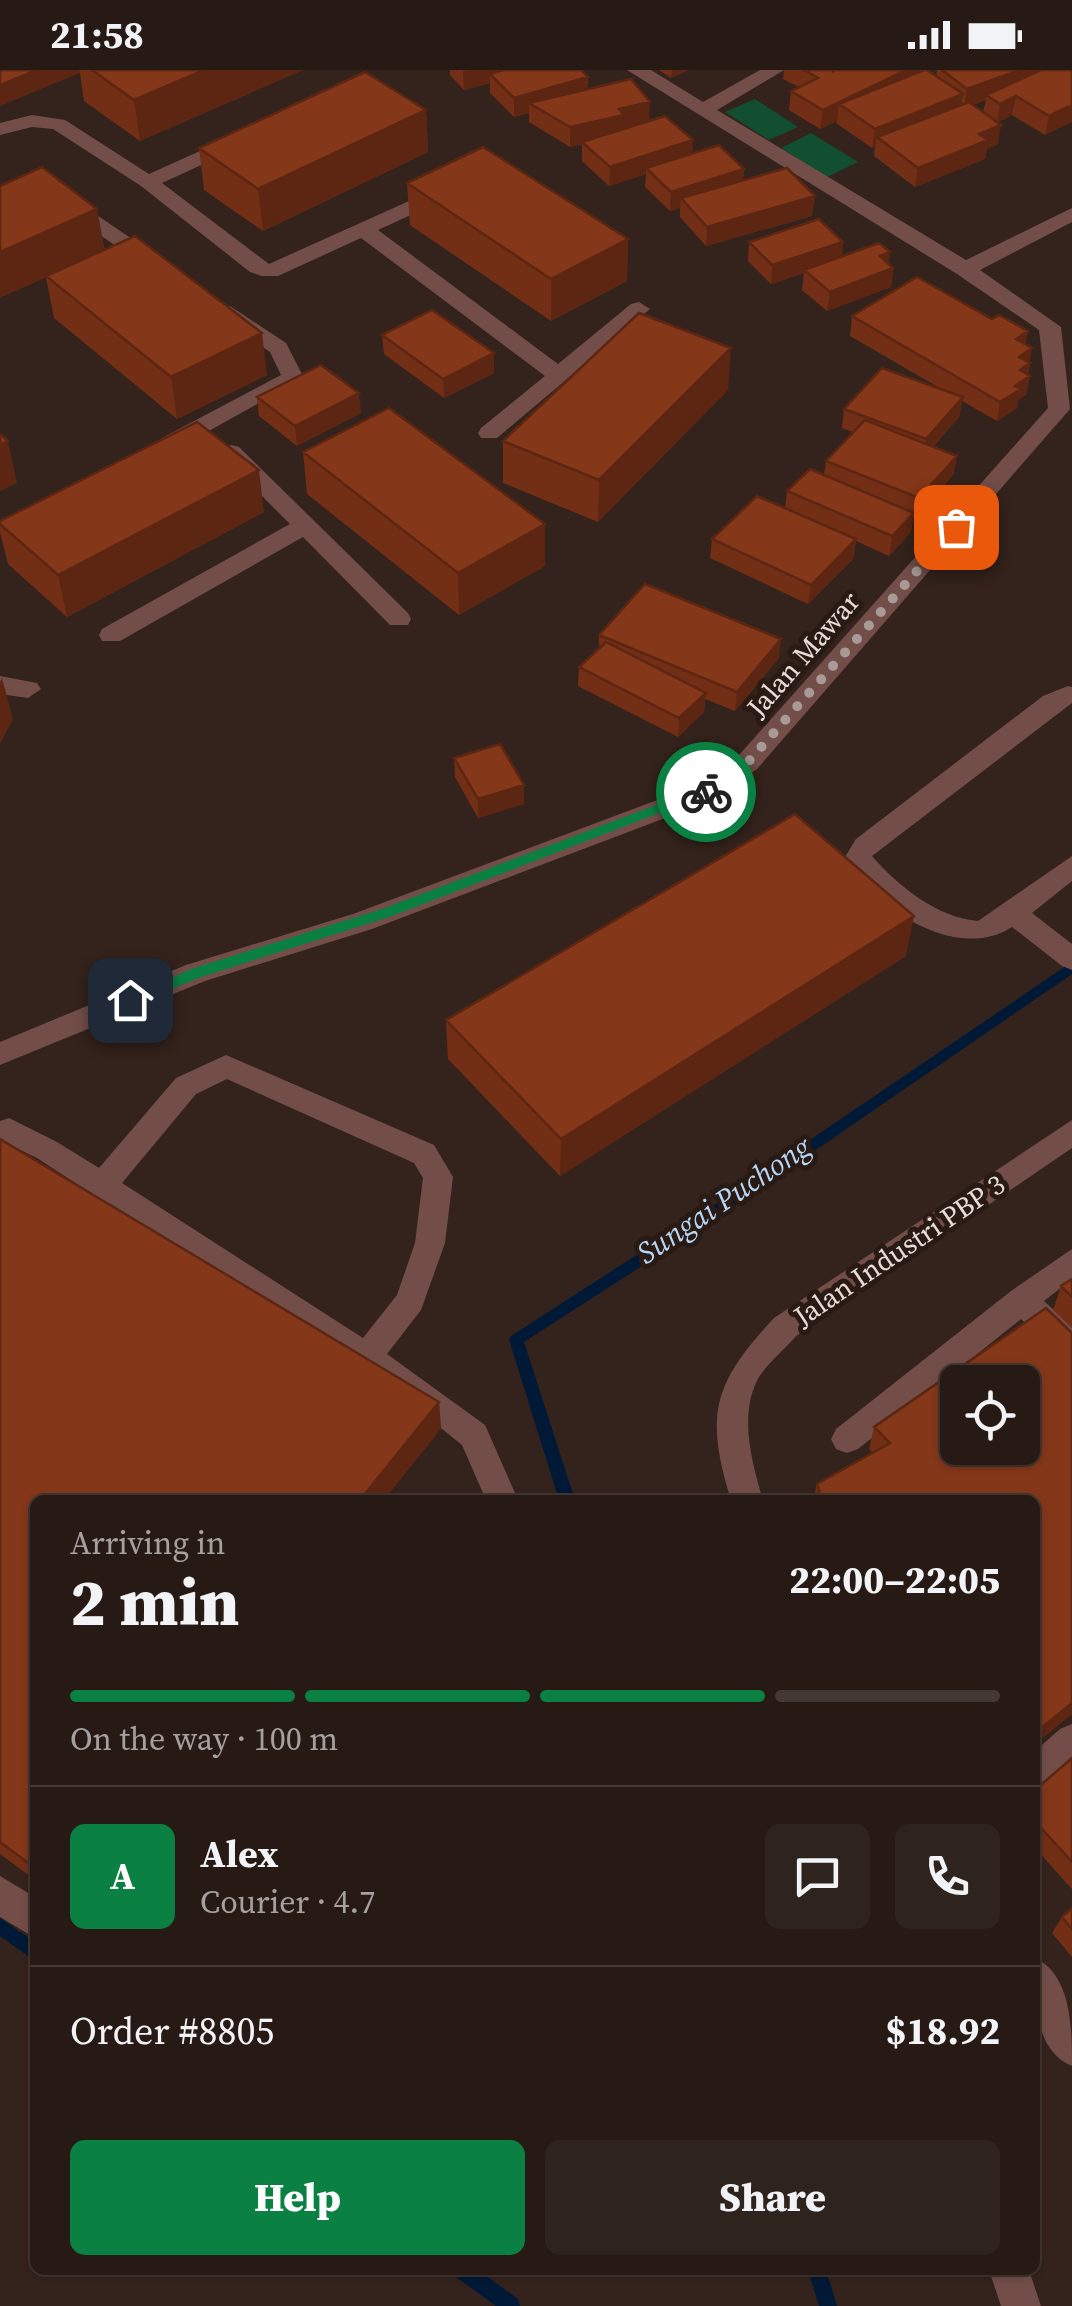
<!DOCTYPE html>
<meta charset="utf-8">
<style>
:root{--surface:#271a15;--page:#2f231e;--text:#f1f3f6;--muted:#a4a1a0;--line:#433834;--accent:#0b8043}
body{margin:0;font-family:"Source Serif 4",serif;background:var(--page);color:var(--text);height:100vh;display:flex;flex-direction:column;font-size:38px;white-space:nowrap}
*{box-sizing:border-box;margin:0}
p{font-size:32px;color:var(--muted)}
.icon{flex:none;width:55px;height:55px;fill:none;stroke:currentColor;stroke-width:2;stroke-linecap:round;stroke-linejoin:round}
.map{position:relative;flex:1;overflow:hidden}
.panel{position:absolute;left:30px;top:1425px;width:1010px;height:780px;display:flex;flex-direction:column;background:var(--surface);border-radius:15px;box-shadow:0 2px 8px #0004,0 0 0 2px var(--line)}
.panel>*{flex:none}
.controls{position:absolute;left:940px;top:1295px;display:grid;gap:20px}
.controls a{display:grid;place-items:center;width:100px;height:100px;border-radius:15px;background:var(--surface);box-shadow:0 2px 8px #0004,0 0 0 2px var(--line);font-size:50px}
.pin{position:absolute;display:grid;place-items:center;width:85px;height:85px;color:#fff;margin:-42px;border-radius:20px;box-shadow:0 5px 15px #0006}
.courier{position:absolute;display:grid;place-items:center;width:100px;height:100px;margin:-50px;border:8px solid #0b8043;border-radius:50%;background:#fff;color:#222;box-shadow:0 2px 12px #0007}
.headline em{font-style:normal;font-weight:800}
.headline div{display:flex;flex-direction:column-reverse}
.headline{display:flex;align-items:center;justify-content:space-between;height:170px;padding:0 40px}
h1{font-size:65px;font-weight:800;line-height:75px}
.bar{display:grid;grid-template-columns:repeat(4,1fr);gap:15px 10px;align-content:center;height:120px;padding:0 40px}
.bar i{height:12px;border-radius:8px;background:var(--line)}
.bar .current{background:var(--accent)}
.bar p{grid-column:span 4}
.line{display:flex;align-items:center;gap:25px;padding:0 40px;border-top:2px solid var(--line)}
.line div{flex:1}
.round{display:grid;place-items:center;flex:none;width:105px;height:105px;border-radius:15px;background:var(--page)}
.cta{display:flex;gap:20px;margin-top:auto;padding:20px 40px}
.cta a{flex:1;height:115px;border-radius:15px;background:var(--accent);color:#fff;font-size:40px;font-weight:800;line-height:115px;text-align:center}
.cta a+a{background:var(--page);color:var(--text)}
.status{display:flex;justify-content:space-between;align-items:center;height:70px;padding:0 50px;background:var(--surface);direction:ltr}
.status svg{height:28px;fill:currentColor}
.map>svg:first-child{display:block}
.green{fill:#124e30}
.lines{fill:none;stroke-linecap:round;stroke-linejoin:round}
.stream{fill:#001937;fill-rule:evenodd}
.minor{fill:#734e49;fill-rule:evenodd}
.wall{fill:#722f16;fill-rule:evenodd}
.shaded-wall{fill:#5c2612}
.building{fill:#843719;stroke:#5c2612;stroke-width:2.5;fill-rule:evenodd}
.route{fill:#0b8043}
.done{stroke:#a89b96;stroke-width:10;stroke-dasharray:0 18}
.labels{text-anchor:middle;stroke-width:10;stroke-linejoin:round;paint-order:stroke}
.street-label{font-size:28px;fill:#e7dcd7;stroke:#291a13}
.water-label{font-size:30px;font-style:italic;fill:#b7d7f8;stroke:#291a13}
</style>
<div class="status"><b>21:58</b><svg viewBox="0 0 49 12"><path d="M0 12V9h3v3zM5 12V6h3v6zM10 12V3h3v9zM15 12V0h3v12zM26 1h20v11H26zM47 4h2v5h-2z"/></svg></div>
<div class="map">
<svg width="1072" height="2236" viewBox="0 0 1072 2236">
<rect width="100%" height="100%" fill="#34231c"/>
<!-- green -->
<path class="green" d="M755,29L798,57L769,70L725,42Z
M811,63L858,92L827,107L781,78Z"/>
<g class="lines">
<!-- stream -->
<path class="stream" d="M1072,892V904L724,1143L524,1272L575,1430H559L509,1270L511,1266L714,1135Z
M0,1848L35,1872V1891L0,1866Z
M454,2200H478L518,2229L520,2236H496L456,2207Z
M808,2200H826L837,2236H819Z"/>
<!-- minor -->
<path class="minor" d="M627,0H651L703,32L760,0H784L717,40L966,190L1072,138V152L980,200L1061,257L1070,339L757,699L718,728L372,859L205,911L0,995V972L186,895L353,844L700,714L739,685L1048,338L1039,260L957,204Z
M32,45L65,50L149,104L231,67H245V75L162,113L269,194L438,118H452L455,122L452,126L378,160L558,294L631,234L639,232L650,239L497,368H481L478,363L481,358L545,306L361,168L278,206H262L250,202L141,116L53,59L32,57L0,65V53Z
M47,114L54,116L166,192L155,198L147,197L44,127L0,139V127Z
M230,236L286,273L304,308L178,378H162L158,373L162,368L281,305L270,282L222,248L219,243Z
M231,375L239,377L408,543L411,549L408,555H390L303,467L120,571H102L99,565L102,559L290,454L223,387L219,382Z
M0,606L37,613L41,619L28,628L0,624Z
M1068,616L1072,617V633L872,786C898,816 938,848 978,851L1072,786V811L1032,843L1072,874V900L1062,896L1012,857C957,893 873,838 845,787L856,769L1043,626Z
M226,985L434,1075L453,1107L445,1173L421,1240L387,1284L485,1355L518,1430H486L462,1375L405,1329L37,1088L12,1076L0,1081V1051L9,1048L57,1072L99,1098L176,1008ZM227,1009L414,1093L423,1108L415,1173L397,1225L363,1268L122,1113L196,1024Z
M1072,1050V1078L796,1266C784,1280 769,1292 759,1307C738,1344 752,1393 763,1430H731C704,1343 714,1313 774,1248Z
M1072,1179V1209L1044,1231L1072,1257V1291L1061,1287L1021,1249L858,1379L847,1383L836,1379L831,1369L836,1359L1011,1221Z
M1072,1654V1694L1048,1716L1035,1721V1681L1060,1659Z
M0,1806L35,1827V1868L0,1847Z
M1035,1888C1072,1905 1072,1960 1072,1996C1032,1979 1035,1925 1035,1888Z
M989,2200H1029L1041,2236H1001Z"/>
</g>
<!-- wall -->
<path class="wall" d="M0,0H303L140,71L84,31L80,3Z
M450,0H581L588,19L649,51L693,84L744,99L743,111L812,146L706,176L680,147V138L670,141L645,117L646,104L609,116L582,91V74L570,77L529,52V43L514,47L490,23V13L464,20L450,5Z
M659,0H689L671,8Z
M784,0H921V1L936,6L937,0H1072L1045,65L1012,45L998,52V74L987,79L985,89L915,117L874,86L875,77L872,78L836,53L837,51L820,59L789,40L791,21L799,17L783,9ZM986,30L983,42L973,35Z
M426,40L428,82L263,161L204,120L199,78Z
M407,113L628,169L627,211L551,251L410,155Z
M749,172H843L841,187L888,194L893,198L891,217L827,241L802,220L804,203L771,214L748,191Z
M104,180L267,305L177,349L54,248L46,207Z
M852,246L1025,274L1030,293L1028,304L1030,306L1026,325L1018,330L1017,338L997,351L962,331L959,347L933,377L957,386L953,405L916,448L913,447L911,462L889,486L856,471L853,489L808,534L710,488L712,469L785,438L787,421L824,404L826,391L853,362L842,358L844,339L943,320L850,266Z
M382,265L494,303L444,328L384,284Z
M728,320L598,452L503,413V371Z
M257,327L361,343L297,376L259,346Z
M303,382L545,454V496L459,545L307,424Z
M264,442L67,547L8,494L0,462V451Z
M599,565L779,588L735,641L705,629L704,642L678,667L578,616L579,597L599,579Z
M454,688L524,715V734L478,748L455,707Z
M906,886L560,1106L448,989L446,950Z
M0,1069L439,1332L441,1359L35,1430V1810L0,1784Z
M1072,1209V1258L1053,1240L1061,1216Z
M1046,1238L1072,1644L1035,1674V1430H813L817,1414L873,1383L869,1379L874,1357Z
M1072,1688V1819L1035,1778V1720Z
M1072,1838V1887L1052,1863L1062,1847Z"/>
<!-- shaded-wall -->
<path class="shaded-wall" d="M37,0H79L80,3L0,36V15Z
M204,0H303L140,71L134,30Z
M468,0H523L490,4V13L464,20L463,1Z
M672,0H689L671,8Z
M906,0H921L920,11L839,34L837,51L820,59L823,40Z
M1020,0H1041L986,25V30L964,38L967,19Z
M588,7V26L529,33V43L514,47V28Z
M963,24L960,43L877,67L875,77L872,78L875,59Z
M1016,26L1012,45L997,53L1000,34Z
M650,32L649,51L624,57V64L570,77V57L619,39Z
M1072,35V52L1045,65L1049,46Z
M426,40L428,82L263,161L258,119Z
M1001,55L998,74L987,79L985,89L915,117L918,98L979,64Z
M693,70L692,89L646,98V104L609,116L610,97Z
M744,99L742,118L681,128L680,138L670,141L671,122Z
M815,126L812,146L706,176L707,157Z
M97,139L105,181L0,228V182Z
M628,169L627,211L551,251V209Z
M843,172L841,191L804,200V203L771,214L772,195Z
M890,182L888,200L893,198L891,217L827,241L830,222L880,186Z
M1028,261L1024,280L1016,269Z
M262,263L267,305L177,349L171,307Z
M731,278L728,320L598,452L599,410Z
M1032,278L1027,307L1030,306L1026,325L1018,330L1017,338L997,351L1000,332L1019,287Z
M494,283V303L444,328L443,309Z
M359,323L361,343L297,376L295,356Z
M963,327L959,347L922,389L926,369Z
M8,371L17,413L0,421V375Z
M957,386L953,405L916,448L919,428Z
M259,400L264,442L67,547L58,505Z
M914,443L911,462L889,486L892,466Z
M545,454V496L459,545L458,503Z
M856,469L853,489L808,534L811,515Z
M781,569L779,588L735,641L737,622Z
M2,608L13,649L0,674V612Z
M706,623L704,642L678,667L679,648Z
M524,715V734L478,748V729Z
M914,846L906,886L560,1106L561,1069Z
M439,1332L441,1359L384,1430H360Z
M1072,1633V1644L1035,1674V1663Z"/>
<!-- building -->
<path class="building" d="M0,0H37L0,15Z
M92,0H204L134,30Z
M503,0H581L588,7L514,28L490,4Z
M804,0H835L832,2L835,0H906L823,40L791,21L818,8Z
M924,0H927L963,24L875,59L839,34Z
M942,0H1020L967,19Z
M1041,0H1072V35L1049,46L1016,26L1000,34L986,25Z
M365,2L426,40L258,119L199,78Z
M631,9L650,32L619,39L624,45L570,57L529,33Z
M969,32L1001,55L979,64L988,70L918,98L877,67Z
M665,46L693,70L610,97L582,72Z
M719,75L744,99L671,122L646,98Z
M483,77L628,169L551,209L407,113Z
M42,97L97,139L0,182V116Z
M787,98L815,126L707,157L681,128Z
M819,149L843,172L772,195L749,172Z
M135,166L262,263L171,307L46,206Z
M879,173L890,182L880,186L893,198L830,222L804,200Z
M917,207L992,249L999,245L1028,261L1016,269L1032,278L1019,287L1030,293L1020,300L1030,306L1015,316L1021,319L1000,332L852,246Z
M432,240L494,283L443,309L382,265Z
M639,243L731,278L599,410L503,371Z
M321,295L359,323L295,356L257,327Z
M882,298L963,327L926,369L844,339Z
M389,338L545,454L458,503L303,382Z
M865,350L957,386L919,428L826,391Z
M197,352L259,400L58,505L0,454V451Z
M0,364L8,371L0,375Z
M810,399L914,443L892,466L787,421Z
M757,426L856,469L811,515L712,469Z
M645,514L781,569L737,622L599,565Z
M606,572L706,623L679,648L579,597Z
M500,674L524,715L478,729L454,688Z
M795,744L914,846L561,1069L446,950Z
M0,1069L439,1332L360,1430H35V1798L0,1772Z
M1072,1209V1227L1061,1216Z
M1046,1238L1072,1263V1633L1035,1663V1430H822L817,1414L890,1373L874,1357ZM958,1312H1022V1378H958Z
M1072,1688V1792L1035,1751V1720Z
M1072,1838V1859L1062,1847Z"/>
<!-- route -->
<path class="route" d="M701,718L713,722L392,846L201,907L130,936L123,930L191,899L382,839Z"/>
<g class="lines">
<!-- done -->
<path class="done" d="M706,722L748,692L956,457"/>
</g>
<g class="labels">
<!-- street labels -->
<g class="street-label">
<text transform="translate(803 584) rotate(-49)" y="10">Jalan Mawar</text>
<text transform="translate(899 1180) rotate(-34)" y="10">Jalan Industri PBP 3</text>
</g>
<!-- water labels -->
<g class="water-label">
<text transform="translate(724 1130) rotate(-34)" y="10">Sungai Puchong</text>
</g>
</g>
</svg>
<div class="controls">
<a><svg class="icon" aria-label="locate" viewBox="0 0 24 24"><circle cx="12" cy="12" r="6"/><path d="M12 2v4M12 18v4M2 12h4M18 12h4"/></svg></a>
</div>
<div class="pin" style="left:956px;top:457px;background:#ea580c"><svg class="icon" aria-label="bag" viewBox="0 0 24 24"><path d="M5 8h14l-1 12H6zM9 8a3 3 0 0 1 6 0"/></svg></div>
<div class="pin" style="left:130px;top:930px;background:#1f2937"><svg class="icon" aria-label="home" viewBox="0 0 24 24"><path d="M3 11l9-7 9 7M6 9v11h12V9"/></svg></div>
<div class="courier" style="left:706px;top:722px"><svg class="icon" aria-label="bike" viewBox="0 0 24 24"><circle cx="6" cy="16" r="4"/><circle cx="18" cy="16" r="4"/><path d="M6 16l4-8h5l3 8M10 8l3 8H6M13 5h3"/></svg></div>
<section class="panel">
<div class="headline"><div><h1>2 min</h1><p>Arriving in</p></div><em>22:00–22:05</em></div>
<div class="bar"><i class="current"></i><i class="current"></i><i class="current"></i><i></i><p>On the way · 100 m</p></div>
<div class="line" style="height:180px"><b class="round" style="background:var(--accent);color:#fff">A</b><div><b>Alex</b><p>Courier · 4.7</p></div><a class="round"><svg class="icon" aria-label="chat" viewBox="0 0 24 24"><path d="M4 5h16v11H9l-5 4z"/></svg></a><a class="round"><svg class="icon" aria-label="phone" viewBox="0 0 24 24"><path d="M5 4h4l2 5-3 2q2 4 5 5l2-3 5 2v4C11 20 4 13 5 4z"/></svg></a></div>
<div class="line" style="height:130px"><div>Order #8805</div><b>$18.92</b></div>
<div class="cta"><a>Help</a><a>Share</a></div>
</section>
</div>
